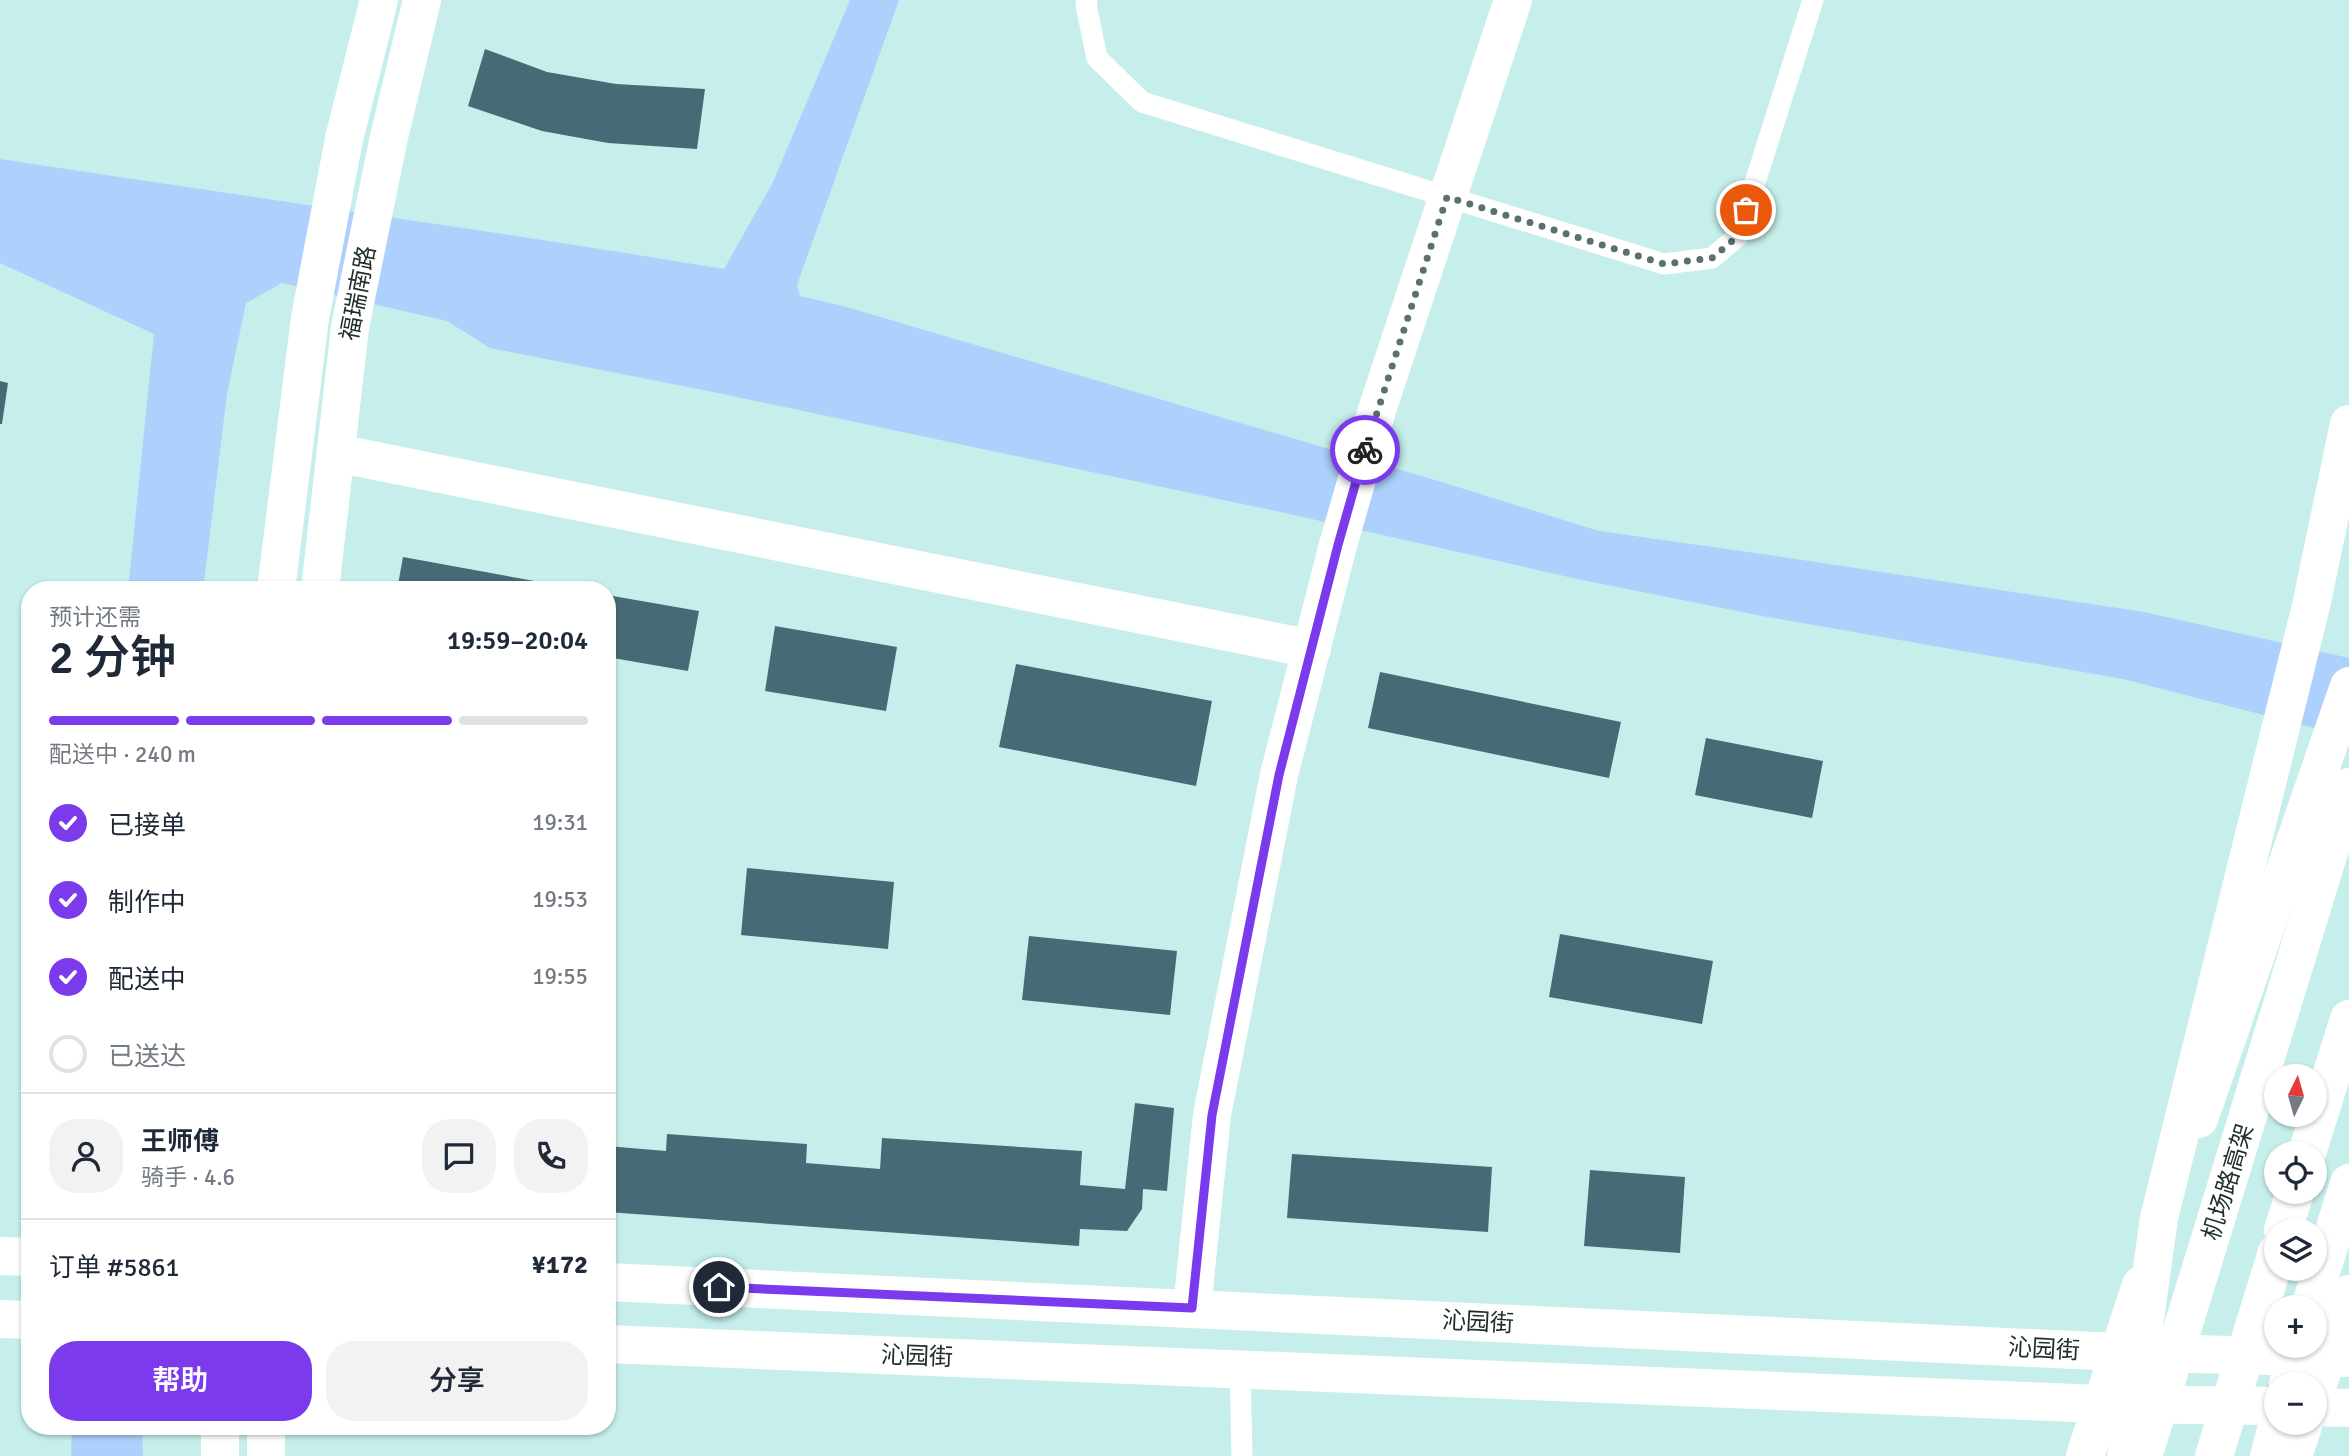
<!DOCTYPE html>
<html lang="zh">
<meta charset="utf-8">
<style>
:root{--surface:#fff;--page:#f2f2f3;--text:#1f2937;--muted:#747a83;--line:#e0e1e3;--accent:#7c3aed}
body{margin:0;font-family:Signika,"Noto Sans SC",sans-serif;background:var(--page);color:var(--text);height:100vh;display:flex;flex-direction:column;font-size:26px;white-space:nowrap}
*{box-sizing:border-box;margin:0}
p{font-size:23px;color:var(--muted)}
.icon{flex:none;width:38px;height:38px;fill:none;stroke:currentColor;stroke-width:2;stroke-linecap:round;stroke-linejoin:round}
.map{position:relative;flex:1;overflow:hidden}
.details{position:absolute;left:21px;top:581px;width:595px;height:854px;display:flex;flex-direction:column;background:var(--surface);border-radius:28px;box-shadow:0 2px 5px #0004}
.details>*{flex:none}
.needle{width:46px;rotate:5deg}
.tools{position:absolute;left:2264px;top:1064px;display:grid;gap:14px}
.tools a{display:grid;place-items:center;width:63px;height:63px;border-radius:50%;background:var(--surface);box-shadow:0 2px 5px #0004;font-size:35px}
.pin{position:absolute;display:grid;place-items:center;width:60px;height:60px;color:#fff;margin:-30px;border:4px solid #fff;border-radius:50%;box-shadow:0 2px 7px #0007}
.courier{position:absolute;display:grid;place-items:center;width:70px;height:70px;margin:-35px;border:5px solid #7c3aed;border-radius:50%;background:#fff;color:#222;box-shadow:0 2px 9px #0007}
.head em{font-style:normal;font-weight:600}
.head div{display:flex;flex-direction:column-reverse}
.head{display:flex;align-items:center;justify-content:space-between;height:119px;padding:0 28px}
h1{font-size:46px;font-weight:600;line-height:52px}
.bar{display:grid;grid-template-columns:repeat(4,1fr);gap:10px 7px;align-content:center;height:84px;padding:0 28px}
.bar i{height:9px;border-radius:5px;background:var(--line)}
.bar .selected{background:var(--accent)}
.bar p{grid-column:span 4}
.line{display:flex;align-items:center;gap:18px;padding:0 28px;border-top:2px solid var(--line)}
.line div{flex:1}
.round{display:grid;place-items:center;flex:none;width:74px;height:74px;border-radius:28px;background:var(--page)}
ol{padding:0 28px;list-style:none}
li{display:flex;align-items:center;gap:21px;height:77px}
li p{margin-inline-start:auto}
li .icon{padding:7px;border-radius:50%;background:var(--accent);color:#fff;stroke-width:4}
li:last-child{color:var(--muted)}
li i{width:38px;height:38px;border:4px solid var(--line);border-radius:50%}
.action{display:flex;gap:14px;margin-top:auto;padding:14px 28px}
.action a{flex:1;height:80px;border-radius:28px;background:var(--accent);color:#fff;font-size:28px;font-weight:600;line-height:80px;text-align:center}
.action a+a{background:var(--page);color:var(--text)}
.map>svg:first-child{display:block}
.water{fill:#add0fd}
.building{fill:#486a76}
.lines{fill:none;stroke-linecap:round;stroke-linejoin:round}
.lane{stroke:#fff;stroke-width:21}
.street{stroke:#fff;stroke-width:38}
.secondary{stroke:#fff;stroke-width:38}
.primary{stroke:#fff;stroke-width:38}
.highway{stroke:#fff;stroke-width:38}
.done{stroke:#59726f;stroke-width:7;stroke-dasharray:0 12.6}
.route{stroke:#7c3aed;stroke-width:9}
.labels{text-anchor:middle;stroke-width:7;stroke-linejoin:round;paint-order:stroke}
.street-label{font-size:24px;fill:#1e2e2c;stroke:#fff}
</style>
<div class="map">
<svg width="2349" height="1456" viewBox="0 0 2349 1456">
<rect width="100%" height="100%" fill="#c6efeb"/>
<!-- water -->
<path class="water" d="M850,0H899L797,285L800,296L843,306L1445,483L1599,531L1776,556L2144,612L2349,658V737L2123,679L1757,615L1582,580L1285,513L718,393L490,348L447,321L282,283L246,303L227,394L203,590H128L154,334L0,263V159C241,196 483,229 724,269L773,182Z
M72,1426H142L143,1456H71Z"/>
<!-- building -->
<path class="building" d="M485,49L547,72L616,84L705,89L697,149L608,143L542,131L468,106Z
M0,381L8,383L2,424H0Z
M403,557L573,588V590H397Z
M607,595L699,611L688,671L607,657Z
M775,626L897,647L886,711L765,691Z
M1016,664L1212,701L1196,786L999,747Z
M1380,672L1621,722L1609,778L1368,728Z
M1706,738L1823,761L1812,818L1695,795Z
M747,868L894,882L888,949L741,935Z
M1560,934L1713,961L1702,1024L1549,997Z
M1029,936L1177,951L1170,1015L1022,1000Z
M1135,1103L1174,1108L1167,1191L1143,1189L1142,1209L1127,1231L1080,1229L1079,1246L607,1212V1146L666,1151L667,1134L807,1144L806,1163L880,1169L882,1138L1082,1151L1080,1185L1125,1189Z
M1292,1154L1492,1167L1488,1232L1287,1218Z
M1590,1170L1685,1177L1680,1253L1584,1246Z"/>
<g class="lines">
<!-- lane -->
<path class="lane" d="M1087,0L1086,5L1097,58L1142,102L1664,264L1712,258L1738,236L1813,0
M1240,1369L1242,1456"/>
<!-- street -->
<path class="street" d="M336,453L1312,649
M0,1256L30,1257
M607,1282L2117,1352L2349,1358
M1192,1308L1212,1115L1279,775L1338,545L1377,410L1513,0
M0,1319L30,1320
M607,1344L2101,1404L2277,1406
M2315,1407L2349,1408"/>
<!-- secondary -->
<path class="secondary" d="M276,590L310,318L344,139L379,0
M320,590L350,327L389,137L422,0
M220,1456V1426
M266,1456V1426"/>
<!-- primary -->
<path class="primary" d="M2199,1119L2349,686
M2310,1307L2349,1183
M2288,1384L2298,1346
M2085,1456L2141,1285
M2269,1456L2278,1423"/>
<!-- highway -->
<path class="highway" d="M2307,1153L2349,1019
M2283,1230L2295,1192
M2315,1392L2349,1294
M2146,1447L2349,787
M2126,1456L2159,1218L2311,606L2349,424
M2214,1456L2277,1252
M2293,1456L2304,1423"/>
</g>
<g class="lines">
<!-- done -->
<path class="done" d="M1365,450L1447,197L1664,264L1712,258L1738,236L1746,210"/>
<!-- route -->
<path class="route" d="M719,1287L1192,1308L1212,1115L1279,775L1338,545L1365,450"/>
</g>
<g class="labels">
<!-- street labels -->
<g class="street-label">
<text transform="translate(358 293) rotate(-79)" y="8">福瑞南路</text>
<text transform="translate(2228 1182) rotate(-73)" y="8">机场路高架</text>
<text transform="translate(1478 1322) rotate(3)" y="8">沁园街</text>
<text transform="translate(2044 1349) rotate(3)" y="8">沁园街</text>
<text transform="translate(917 1356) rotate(2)" y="8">沁园街</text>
</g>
</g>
</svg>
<div class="tools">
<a><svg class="needle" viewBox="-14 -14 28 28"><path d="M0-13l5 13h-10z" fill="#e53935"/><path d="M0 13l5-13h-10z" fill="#747a83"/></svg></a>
<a><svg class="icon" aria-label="locate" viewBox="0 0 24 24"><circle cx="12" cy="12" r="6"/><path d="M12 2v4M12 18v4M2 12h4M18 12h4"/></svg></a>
<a><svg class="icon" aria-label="layers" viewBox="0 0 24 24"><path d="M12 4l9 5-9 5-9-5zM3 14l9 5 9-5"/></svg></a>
<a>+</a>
<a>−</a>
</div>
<div class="pin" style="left:1746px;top:210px;background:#ea580c"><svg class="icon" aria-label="bag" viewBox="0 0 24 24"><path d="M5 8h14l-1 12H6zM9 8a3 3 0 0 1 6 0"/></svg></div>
<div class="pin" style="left:719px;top:1287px;background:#1f2937"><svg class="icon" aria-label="home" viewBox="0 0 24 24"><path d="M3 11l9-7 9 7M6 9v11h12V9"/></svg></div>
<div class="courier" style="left:1365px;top:450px"><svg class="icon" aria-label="bike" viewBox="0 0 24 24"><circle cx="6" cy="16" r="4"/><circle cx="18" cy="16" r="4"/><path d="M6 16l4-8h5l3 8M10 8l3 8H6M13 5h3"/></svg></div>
<section class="details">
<div class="head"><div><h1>2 分钟</h1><p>预计还需</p></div><em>19:59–20:04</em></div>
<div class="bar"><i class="selected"></i><i class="selected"></i><i class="selected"></i><i></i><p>配送中 · 240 m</p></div>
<ol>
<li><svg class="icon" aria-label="check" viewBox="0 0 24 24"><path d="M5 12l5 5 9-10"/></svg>已接单<p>19:31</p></li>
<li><svg class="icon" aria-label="check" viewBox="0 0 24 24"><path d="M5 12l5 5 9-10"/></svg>制作中<p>19:53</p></li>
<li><svg class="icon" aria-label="check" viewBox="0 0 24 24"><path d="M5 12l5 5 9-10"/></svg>配送中<p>19:55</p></li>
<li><i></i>已送达</li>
</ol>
<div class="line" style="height:126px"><a class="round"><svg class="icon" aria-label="person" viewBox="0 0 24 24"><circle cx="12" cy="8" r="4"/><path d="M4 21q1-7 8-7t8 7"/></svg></a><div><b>王师傅</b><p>骑手 · 4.6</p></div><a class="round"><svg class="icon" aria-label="chat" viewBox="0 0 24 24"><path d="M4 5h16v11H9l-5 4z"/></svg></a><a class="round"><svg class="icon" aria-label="phone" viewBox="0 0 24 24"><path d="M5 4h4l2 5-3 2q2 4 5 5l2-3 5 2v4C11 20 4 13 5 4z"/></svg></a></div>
<div class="line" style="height:91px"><div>订单 #5861</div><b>¥172</b></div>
<div class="action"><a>帮助</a><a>分享</a></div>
</section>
</div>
